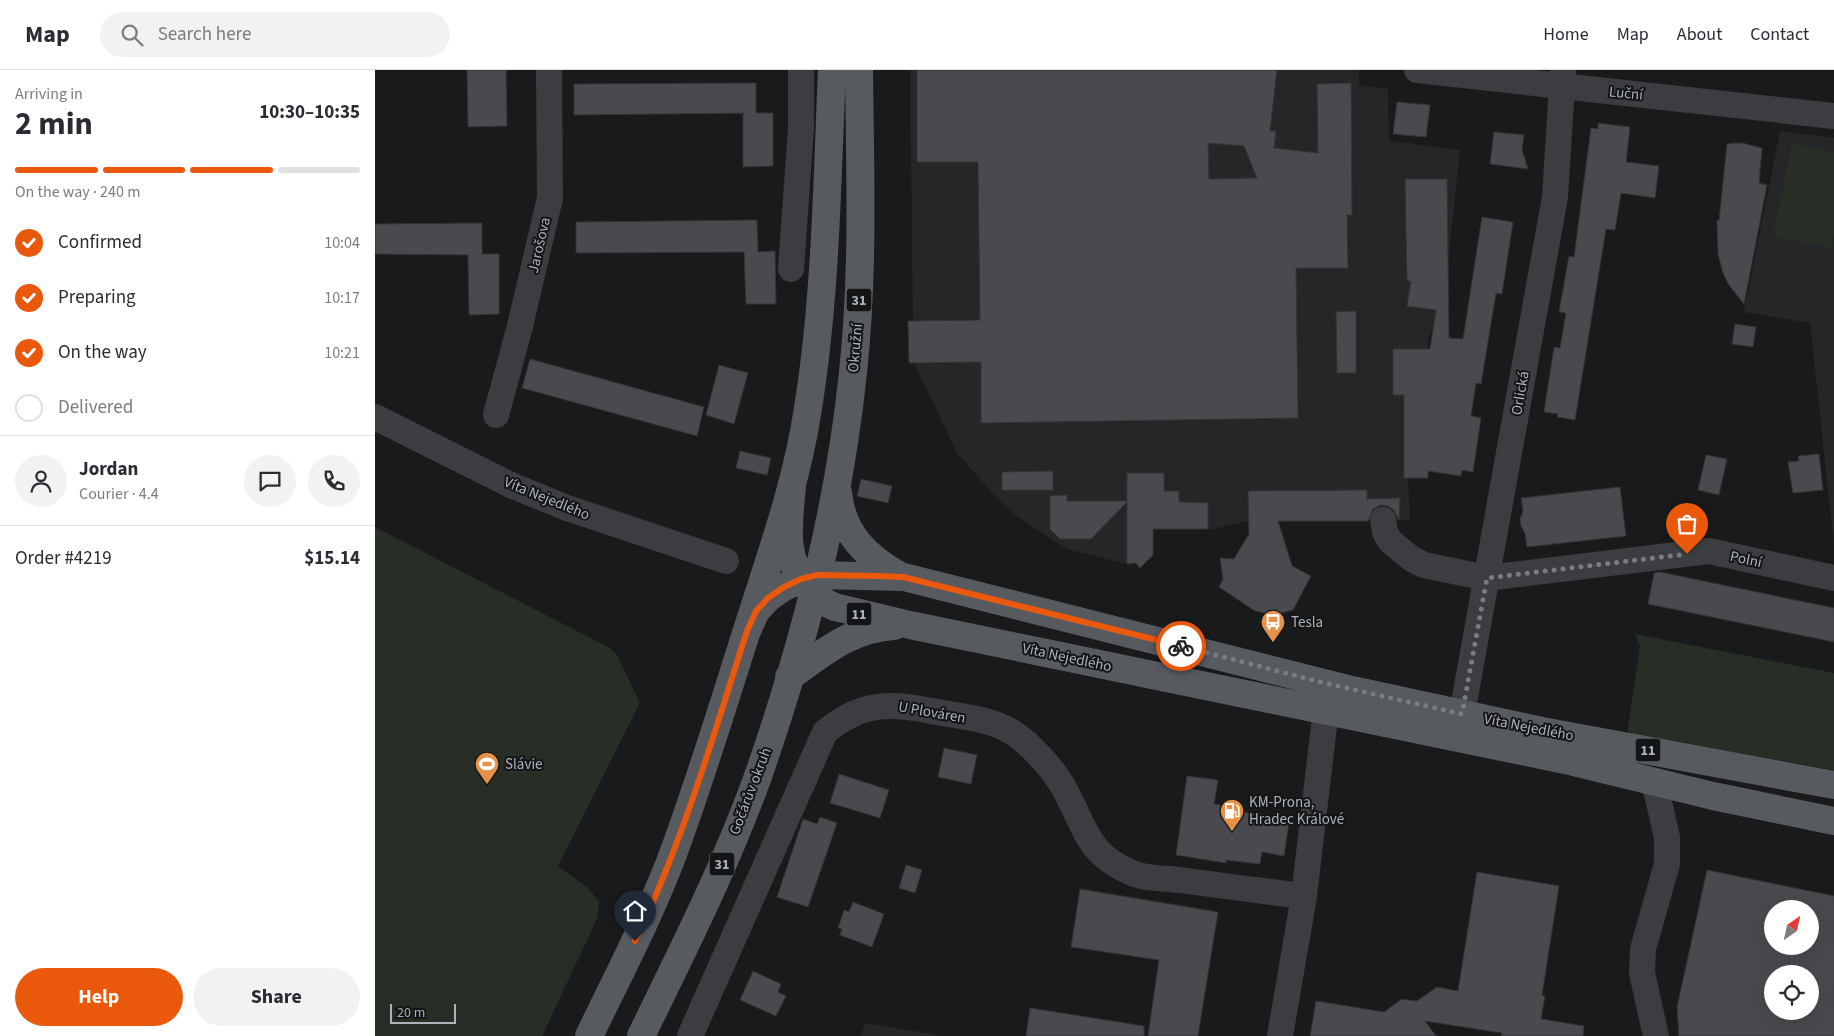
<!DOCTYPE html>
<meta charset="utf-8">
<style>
:root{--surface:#fff;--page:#f2f2f3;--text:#2b2b33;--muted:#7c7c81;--line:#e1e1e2;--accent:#ea580c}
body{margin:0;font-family:"Source Sans 3",sans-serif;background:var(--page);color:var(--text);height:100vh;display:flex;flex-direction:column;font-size:19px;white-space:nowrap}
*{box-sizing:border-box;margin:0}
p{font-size:16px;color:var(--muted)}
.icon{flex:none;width:28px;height:28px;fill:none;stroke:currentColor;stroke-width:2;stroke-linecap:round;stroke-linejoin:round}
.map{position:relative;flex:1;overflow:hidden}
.details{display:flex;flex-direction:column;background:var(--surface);width:375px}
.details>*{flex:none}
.needle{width:32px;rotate:34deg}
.controls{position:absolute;left:1389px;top:830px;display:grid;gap:10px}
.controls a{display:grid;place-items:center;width:55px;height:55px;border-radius:50%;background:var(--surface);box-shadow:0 5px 20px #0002;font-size:25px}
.scale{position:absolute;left:15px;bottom:12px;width:66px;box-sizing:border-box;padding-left:5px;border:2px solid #adb3ba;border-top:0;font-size:14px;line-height:18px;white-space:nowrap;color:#adb3ba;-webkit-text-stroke:4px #141516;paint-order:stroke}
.pin{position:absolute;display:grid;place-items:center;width:42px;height:42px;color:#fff;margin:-51px -21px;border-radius:50% 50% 50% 0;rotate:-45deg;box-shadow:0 0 5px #0007}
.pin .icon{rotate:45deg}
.courier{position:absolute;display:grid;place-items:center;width:50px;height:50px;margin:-25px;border:4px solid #ea580c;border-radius:50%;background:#fff;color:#222;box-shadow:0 1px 6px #0007}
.overview em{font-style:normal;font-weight:700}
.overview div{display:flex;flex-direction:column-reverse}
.overview{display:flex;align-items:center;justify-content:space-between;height:85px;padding:0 15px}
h1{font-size:32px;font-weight:700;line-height:38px}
.bar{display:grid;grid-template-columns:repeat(4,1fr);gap:8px 5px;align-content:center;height:60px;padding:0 15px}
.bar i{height:6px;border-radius:4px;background:var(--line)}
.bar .active{background:var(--accent)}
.bar p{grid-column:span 4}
.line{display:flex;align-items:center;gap:12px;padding:0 15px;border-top:1px solid var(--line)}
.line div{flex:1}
.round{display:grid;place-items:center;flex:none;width:52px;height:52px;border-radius:26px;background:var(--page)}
ol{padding:0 15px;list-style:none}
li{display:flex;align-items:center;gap:15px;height:55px}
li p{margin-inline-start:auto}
li .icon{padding:5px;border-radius:50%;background:var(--accent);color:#fff;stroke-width:4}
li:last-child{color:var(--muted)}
li i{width:28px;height:28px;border:2px solid var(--line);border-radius:50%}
.cta{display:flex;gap:10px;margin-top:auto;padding:10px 15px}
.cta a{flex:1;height:58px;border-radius:30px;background:var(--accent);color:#fff;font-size:20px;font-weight:700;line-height:58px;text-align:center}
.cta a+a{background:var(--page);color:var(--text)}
header{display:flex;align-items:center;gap:30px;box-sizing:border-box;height:70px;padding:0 25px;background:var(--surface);border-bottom:1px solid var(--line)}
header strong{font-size:24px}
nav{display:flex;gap:28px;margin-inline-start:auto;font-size:18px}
.search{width:350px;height:45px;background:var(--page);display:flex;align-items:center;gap:12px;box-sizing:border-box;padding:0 18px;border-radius:28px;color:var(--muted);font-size:19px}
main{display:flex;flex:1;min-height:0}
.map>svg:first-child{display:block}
.built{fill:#262628}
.green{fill:#262e26}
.building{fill:#494a4e;stroke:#343437;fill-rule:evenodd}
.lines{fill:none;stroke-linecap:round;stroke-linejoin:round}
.street{stroke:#3b3d40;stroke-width:26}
.primary{stroke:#575a5f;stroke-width:28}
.done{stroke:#797d82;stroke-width:5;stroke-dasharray:0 9}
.route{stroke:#ea580c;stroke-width:6}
.labels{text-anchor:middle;stroke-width:4;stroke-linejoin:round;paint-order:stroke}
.shield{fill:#141516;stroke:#7f8489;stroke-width:1}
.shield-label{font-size:14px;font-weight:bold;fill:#adb3ba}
.street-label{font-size:15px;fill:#adb3ba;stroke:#141516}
.poi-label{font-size:15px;fill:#adb3ba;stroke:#141516;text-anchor:start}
</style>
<header>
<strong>Map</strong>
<div class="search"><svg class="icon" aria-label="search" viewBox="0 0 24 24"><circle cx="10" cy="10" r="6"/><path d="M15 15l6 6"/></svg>Search here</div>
<nav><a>Home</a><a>Map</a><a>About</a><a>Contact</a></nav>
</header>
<main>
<section class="details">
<div class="overview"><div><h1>2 min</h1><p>Arriving in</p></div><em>10:30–10:35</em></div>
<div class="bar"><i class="active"></i><i class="active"></i><i class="active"></i><i></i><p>On the way · 240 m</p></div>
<ol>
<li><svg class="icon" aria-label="check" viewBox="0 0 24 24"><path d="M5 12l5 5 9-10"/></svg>Confirmed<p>10:04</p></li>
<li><svg class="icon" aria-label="check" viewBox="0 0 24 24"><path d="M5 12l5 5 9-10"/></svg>Preparing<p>10:17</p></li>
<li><svg class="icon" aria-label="check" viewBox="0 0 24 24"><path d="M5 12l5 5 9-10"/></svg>On the way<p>10:21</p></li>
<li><i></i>Delivered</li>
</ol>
<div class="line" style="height:90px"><a class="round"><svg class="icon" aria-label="person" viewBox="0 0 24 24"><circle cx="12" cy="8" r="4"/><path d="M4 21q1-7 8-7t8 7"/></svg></a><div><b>Jordan</b><p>Courier · 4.4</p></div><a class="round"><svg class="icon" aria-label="chat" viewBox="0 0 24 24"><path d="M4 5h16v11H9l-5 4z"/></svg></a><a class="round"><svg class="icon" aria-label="phone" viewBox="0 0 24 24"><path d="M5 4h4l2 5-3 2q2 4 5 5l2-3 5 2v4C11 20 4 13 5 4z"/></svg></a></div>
<div class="line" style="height:65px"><div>Order #4219</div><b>$15.14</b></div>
<div class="cta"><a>Help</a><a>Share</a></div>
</section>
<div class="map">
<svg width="1459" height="966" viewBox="0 0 1459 966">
<rect width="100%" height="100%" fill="#191a1b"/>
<!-- built -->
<path class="built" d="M535,0H984V15L1013,19L1014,71L1085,80L1069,230L1053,269V408L1033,409L1035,450L873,451L838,459H779L778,485L765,498L761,493L752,494L692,479L643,447L619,425L582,383L539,293H534L533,252L538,251Z
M1405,61L1459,68V475L1435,253L1369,242Z
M491,953L569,966H485Z"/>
<!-- green -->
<path class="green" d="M1417,73L1459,82V164L1456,178L1398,166Z
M0,457L235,578L242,585L265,633L183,796L214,819L224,832L222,849L167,966H0Z
M1260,564L1459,603V700L1252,664L1265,576Z"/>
<!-- building -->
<path class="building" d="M92,0H131L132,56L93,57Z
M542,0H902L895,61H901L899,78L943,83L942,14L976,13L977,145H972L973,198H921L923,348L606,353V292L534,293L533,251L605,250L603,92H542ZM833,73L869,76L882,108L834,109Z
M381,13V43H398V96L368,97V43H370L199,45V14Z
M1022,32L1055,35L1051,67L1018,64Z
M1223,53L1255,57L1251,92L1284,96L1280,128L1246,123L1240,160L1231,159L1200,350L1182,347L1183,344L1169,342L1179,277L1185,278L1191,243L1184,242L1194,186L1199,187L1216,58L1223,59Z
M1119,62L1149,65L1147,80L1153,99L1115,94Z
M1360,73H1367L1387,78L1384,113L1392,115L1369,234L1354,215L1348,203L1343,184L1342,150L1344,151L1352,74Z
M1030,109H1072L1074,268L1088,269L1107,147L1138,152L1127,224L1121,223L1106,314L1101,313L1096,346L1106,348L1098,402L1087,400L1086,406L1053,401V408H1029V325H1018V279H1055L1061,240L1032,236L1036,211H1032Z
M382,150L383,182L400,181L401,234H371L369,182L201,183V152Z
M107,153V184H124V244L94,245L93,185L0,184V154Z
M981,241V303H962L961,242Z
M1360,254L1381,257L1378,277L1357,274Z
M155,289L329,337L322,366L147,318Z
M344,295L373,303L359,354L331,345Z
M365,381L396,388L392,405L361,398Z
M1444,384L1448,420L1418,423L1413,392L1424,391L1423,386Z
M1331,385L1352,389L1344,425L1323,420Z
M678,401V420H627V402Z
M752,403H789V421H804V432L833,433V459H778V485L765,498L761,493L752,494V432L716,469H685L675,459V426L692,425V431H752Z
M486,409L517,416L513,433L482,426Z
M1245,417L1251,466L1152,477L1150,463L1146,456L1145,449L1148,441L1146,428Z
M992,420V429L1025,428L1024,450L1019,440L1013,436L1006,435L998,439L993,451H903L917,496L936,506L918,540L898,545L880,541L844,517L848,509L845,488L859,489L874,464L873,421Z
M1285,502L1459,538V572L1273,534L1279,503Z
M569,678L602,685L596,714L563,707Z
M464,704L514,720L505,748L455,733Z
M812,706L843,710L839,734L859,737L858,740L892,746V749L914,752L909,786L887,782L885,794L851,790V793L801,785Z
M445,747L462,753L433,837L402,827L428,749L442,754Z
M531,795L547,800L540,823L524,818Z
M1332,800L1459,826V966H1304L1302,937ZM1398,839H1435V876H1398ZM1398,904H1435V941H1398Z
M1102,802L1184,816L1167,925L1170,926L1166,949L1209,956L1208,966H1126L1127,963L1050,951L1061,966H935L941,931L1009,942L1027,929L1042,931L1062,917L1083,921Z
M705,819L843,842L823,966H773L784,890L696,877Z
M478,832L509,844L497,877L465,865L467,859L463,858L469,840L474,842Z
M378,901L406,914L403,922L411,926L401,946L365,930Z
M655,938L769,956V966H651Z"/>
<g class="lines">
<!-- street -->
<path class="street" d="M1042,0L1459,46
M416,199L426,58V0
M121,345L145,256L175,128L174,0
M0,347L138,416L192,438L351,491
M1008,450L1010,462L1015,471L1037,489L1049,495L1112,508L1334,481L1459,508
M1087,644L1180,127L1188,0
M1279,711L1292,767V794L1268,879L1267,903L1281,966
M315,966L450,662C485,633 513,632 556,641C582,646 615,648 637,662C655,673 680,701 690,720C711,759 712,784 757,803C770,809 791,808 805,810C847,816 888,821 929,826
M905,966L929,826L951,639"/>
<!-- primary -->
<path class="primary" d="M417,416C414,453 407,486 432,517C440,526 449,533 460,537L535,555L1190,690L1338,726L1459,751
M463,422C467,464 491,487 527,507
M372,561L381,541L393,528L409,517L426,509L442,505L529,507L977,620L1167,661L1459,715
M414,607C449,583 474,559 519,556
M214,966C242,908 272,851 295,792C324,715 348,635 373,557C396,484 422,413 433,338C451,226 452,112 457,0
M266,966C307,882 350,797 382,709C428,578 464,440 478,302C489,201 485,101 484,0"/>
</g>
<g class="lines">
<!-- done -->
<path class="done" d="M806,576L945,612L1087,644L1112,508L1312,484"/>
<!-- route -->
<path class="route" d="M260,871C308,772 338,666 372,561L381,541L393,528L409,517L426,509L442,505L504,506L528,507L806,576"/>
</g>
<!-- icons -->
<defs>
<symbol id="bus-pin" viewBox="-11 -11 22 30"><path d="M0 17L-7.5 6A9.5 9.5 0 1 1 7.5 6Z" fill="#e49249" stroke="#141516"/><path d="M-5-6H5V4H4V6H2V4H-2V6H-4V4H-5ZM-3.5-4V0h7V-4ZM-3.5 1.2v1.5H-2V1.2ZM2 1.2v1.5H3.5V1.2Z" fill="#fff"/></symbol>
<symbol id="stadium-pin" viewBox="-11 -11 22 30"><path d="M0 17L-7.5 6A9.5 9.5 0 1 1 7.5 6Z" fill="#e49249" stroke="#141516"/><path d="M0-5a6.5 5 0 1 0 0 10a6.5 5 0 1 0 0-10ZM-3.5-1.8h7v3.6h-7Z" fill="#fff"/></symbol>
<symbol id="fuel-pin" viewBox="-11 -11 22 30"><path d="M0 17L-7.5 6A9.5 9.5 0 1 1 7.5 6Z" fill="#e49249" stroke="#141516"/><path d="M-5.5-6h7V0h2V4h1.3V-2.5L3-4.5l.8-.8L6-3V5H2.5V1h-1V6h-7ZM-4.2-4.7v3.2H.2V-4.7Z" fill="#fff"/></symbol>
</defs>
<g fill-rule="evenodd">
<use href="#bus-pin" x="884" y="538" width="28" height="38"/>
<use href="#stadium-pin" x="98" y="680" width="28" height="38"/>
<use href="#fuel-pin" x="843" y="727" width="28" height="38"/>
</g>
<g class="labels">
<!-- shield labels -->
<g class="shield">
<rect x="471.5" y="218.5" width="25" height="23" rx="4"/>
<rect x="471.5" y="532.5" width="25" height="23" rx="4"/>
<rect x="1260.5" y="668.5" width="25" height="23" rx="4"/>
<rect x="334.5" y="782.5" width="25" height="23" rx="4"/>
</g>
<g class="shield-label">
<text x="484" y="235">31</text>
<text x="484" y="549">11</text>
<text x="1273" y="685">11</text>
<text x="347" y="799">31</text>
</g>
<!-- street labels -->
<g class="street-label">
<text transform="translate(1251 23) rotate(6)" y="5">Luční</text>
<text transform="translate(164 175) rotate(-77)" y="5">Jarošova</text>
<text transform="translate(480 278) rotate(-85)" y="5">Okružní</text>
<text transform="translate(1145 323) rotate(-80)" y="5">Orlická</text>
<text transform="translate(172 428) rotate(22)" y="5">Víta Nejedlého</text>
<text transform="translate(1371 489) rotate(12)" y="5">Polní</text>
<text transform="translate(692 587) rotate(12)" y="5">Víta Nejedlého</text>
<text transform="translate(557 642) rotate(10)" y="5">U Plováren</text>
<text transform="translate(1154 657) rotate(11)" y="5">Víta Nejedlého</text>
<text transform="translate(375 721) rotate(-69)" y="5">Gočárův okruh</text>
</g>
<!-- poi labels -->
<g class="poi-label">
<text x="916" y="557">Tesla</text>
<text x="130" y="699">Slávie</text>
<text x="874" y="737">KM-Prona,<tspan x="874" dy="17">Hradec Králové</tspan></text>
</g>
</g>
</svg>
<div class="controls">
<a><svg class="needle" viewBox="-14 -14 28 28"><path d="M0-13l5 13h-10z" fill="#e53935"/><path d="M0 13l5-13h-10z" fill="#7c7c81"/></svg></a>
<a><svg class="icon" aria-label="locate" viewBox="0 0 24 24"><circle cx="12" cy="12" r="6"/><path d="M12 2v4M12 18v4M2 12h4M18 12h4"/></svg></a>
</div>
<div class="scale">20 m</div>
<div class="pin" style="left:1312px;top:484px;background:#ea580c"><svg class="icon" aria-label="bag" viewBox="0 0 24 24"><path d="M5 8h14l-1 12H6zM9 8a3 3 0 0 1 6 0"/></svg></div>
<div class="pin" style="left:260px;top:871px;background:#1f2937"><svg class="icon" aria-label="home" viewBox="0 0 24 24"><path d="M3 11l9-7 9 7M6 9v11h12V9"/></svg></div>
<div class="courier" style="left:806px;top:576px"><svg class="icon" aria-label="bike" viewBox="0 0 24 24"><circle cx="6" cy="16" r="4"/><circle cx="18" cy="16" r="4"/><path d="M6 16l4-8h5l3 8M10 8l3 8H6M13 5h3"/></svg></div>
</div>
</main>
